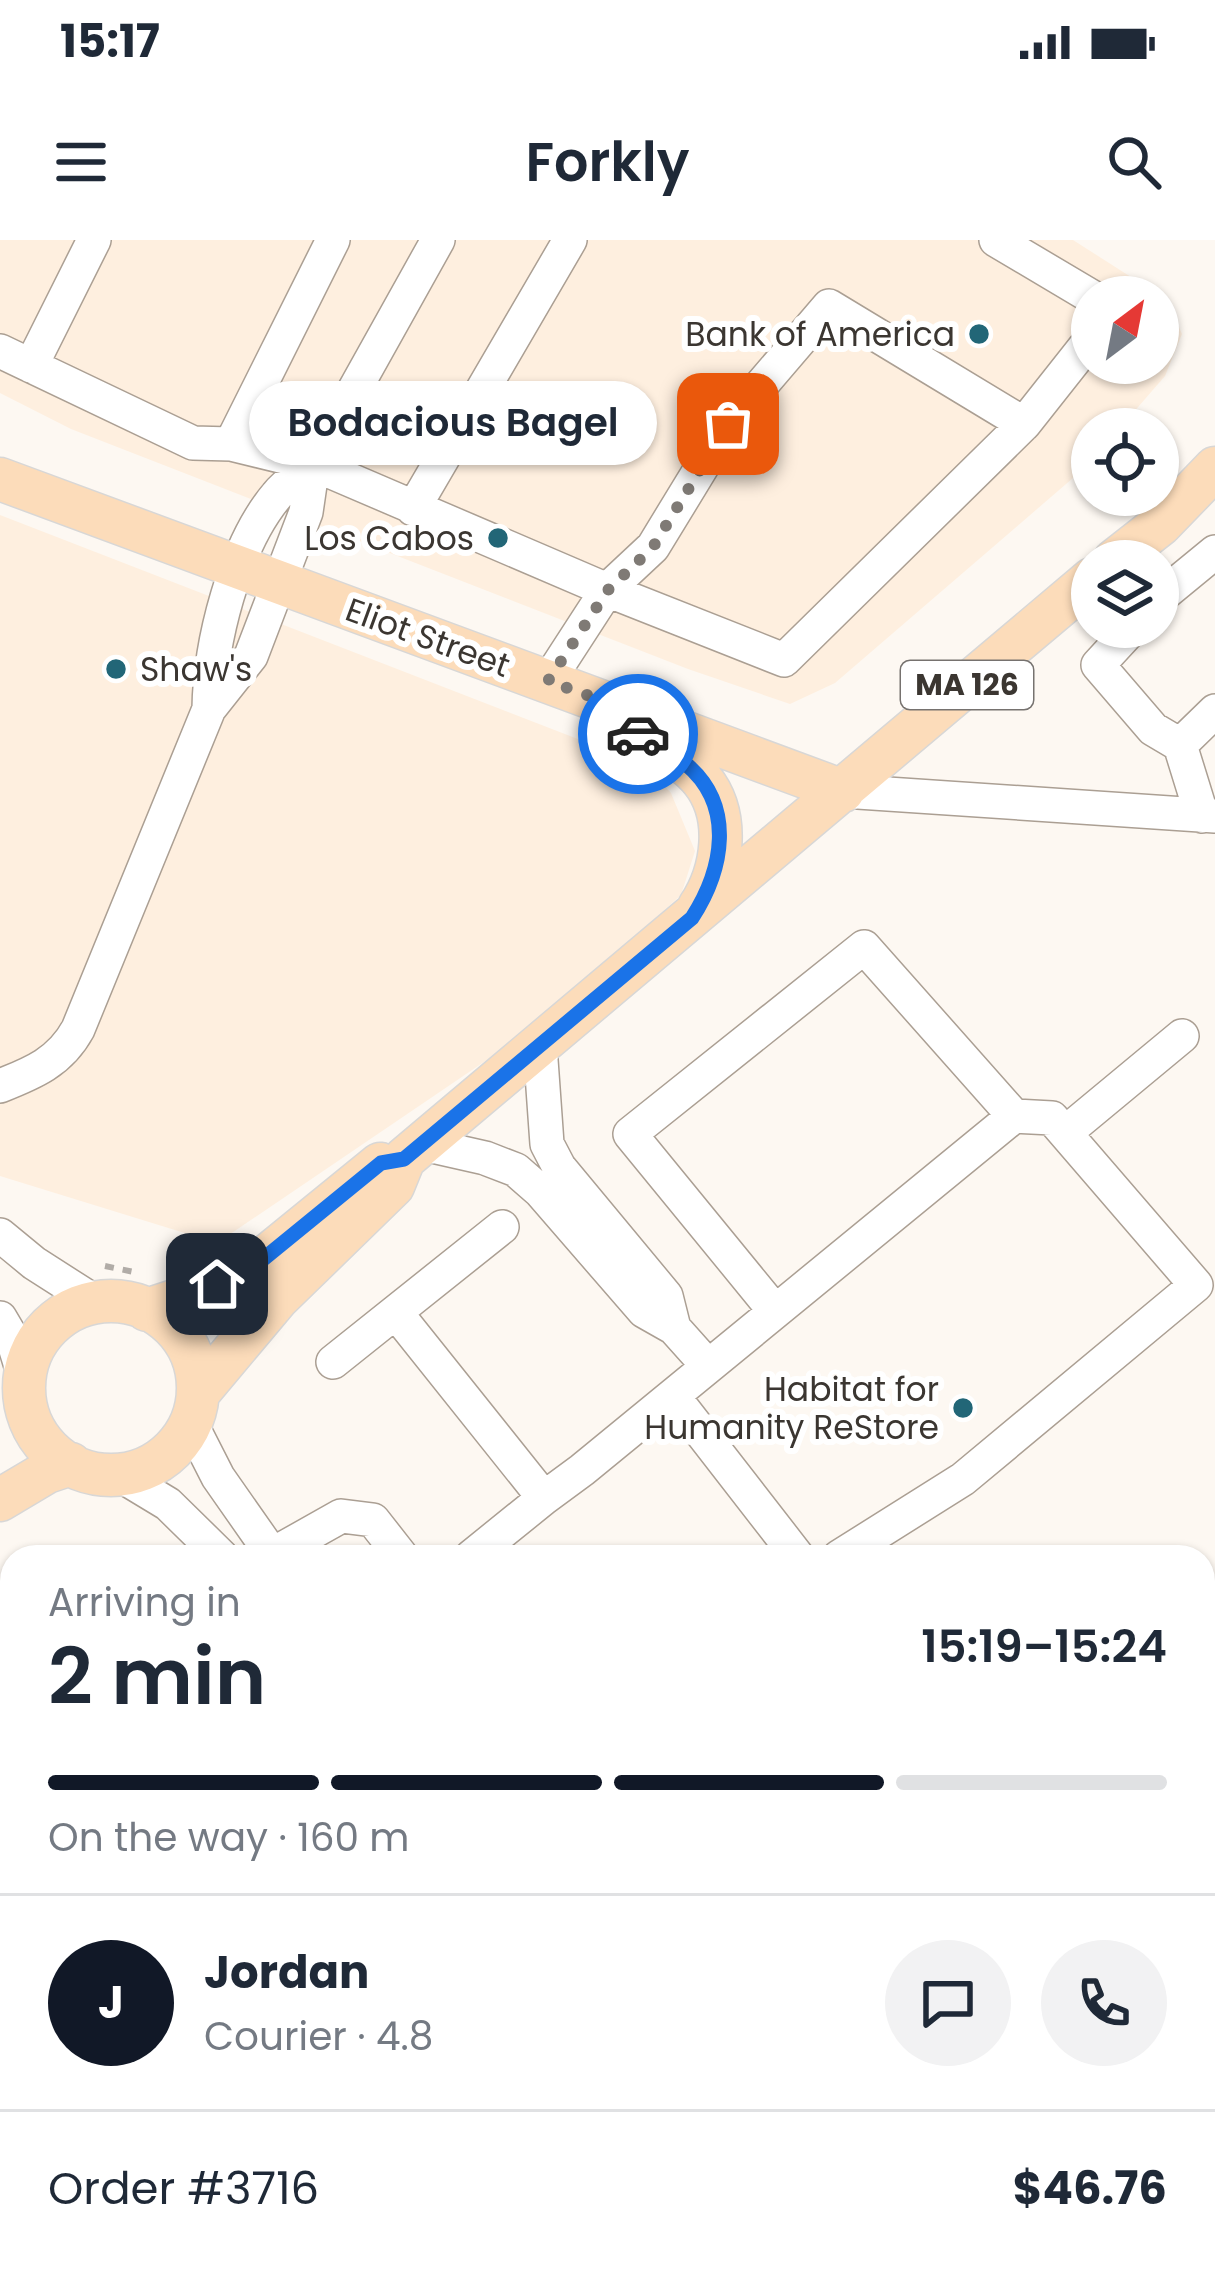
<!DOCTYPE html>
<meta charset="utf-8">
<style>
:root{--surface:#fff;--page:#f2f2f3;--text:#1f2937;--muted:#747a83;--line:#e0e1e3;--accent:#111827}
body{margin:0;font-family:Poppins,sans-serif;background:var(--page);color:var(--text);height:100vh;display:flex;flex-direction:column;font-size:45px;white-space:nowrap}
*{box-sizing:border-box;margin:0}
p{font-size:39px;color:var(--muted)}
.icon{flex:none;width:66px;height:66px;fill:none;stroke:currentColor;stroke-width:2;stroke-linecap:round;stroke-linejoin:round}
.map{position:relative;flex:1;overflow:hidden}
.side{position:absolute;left:0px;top:1305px;width:1215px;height:747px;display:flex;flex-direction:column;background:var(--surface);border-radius:36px 36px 0 0;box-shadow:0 3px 9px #0004}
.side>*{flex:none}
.needle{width:78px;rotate:32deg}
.fabs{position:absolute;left:1071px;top:36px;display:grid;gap:24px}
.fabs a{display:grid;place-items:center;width:108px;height:108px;border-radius:50%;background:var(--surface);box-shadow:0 3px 9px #0004;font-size:60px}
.pin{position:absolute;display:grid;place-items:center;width:102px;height:102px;color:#fff;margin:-51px;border-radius:24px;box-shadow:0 6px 18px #0006}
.courier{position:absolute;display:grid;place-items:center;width:120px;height:120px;margin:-60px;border:9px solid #1a73e8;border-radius:50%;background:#fff;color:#222;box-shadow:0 3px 15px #0007}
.bubble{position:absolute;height:84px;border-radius:42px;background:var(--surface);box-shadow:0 3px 9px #0004;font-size:39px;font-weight:600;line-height:84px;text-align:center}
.head em{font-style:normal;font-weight:600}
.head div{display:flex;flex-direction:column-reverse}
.head{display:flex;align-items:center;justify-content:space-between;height:204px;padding:0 48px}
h1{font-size:78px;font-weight:600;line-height:90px}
.bar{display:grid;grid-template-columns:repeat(4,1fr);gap:18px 12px;align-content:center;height:144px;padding:0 48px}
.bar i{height:15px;border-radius:9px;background:var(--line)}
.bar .current{background:var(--accent)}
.bar p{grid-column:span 4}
.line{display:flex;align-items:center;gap:30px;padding:0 48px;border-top:3px solid var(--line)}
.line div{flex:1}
.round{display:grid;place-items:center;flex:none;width:126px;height:126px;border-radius:63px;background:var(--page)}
.status{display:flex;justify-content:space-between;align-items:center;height:84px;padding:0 60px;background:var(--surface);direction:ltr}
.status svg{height:33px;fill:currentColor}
header{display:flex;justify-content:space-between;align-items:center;height:156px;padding:0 48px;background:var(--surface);font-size:54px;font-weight:600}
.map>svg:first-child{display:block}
.built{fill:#feefdf;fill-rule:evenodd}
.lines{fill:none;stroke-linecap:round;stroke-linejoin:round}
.minor-casing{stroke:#ab9f93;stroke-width:36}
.major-casing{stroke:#d8d7d6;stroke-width:45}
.path{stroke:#b1aca7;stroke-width:6;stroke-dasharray:9 9;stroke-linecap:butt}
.minor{stroke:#fff;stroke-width:33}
.major{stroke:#fcdcba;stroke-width:42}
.done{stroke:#7f7a75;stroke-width:12;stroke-dasharray:0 21.6}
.route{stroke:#1a73e8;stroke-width:15}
.poi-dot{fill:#267;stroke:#fff;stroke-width:4.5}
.labels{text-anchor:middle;stroke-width:12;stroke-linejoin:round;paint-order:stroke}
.shield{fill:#fff;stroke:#76726f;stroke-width:3}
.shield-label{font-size:30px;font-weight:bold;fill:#3b3631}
.poi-label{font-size:33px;fill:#3b3631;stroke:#fff;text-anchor:end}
.street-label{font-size:33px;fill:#3b3631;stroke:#fff}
</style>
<div class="status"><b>15:17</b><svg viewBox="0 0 49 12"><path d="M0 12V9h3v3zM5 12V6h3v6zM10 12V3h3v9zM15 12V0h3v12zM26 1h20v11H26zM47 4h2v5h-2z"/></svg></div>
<header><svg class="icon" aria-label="menu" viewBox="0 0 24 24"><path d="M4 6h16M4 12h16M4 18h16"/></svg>Forkly<svg class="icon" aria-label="search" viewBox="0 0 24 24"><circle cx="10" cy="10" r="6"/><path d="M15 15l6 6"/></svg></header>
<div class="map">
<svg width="1215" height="2050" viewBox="0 0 1215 2050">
<rect width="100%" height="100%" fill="#fdf8f2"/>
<!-- built -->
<path class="built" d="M0,0H1073L1167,60L1182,94L1165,136L1119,189H1092V220L1087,226L835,443L790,464L688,429L71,189L0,153ZM1092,57H1158V123H1092Z
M0,275L645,525L671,553L695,611L681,655L537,786L217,1003L0,936Z"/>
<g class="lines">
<defs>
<path id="minor" d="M996,0L1092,57
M0,111L193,203L231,204L313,224L607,350L548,441
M31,126L94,0
M1024,184L784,420L607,350L653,307L728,184L829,66L1024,184L1092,98
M231,204L333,0
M413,269L570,0
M1165,353L1215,312
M1133,387L1098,425L1153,489L1180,505L1202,576
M209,469C210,403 234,306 277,255C287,242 301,235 313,224
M1180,505L1215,471
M843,551L1215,576
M540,806L547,904L559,927L666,1056L674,1088
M0,846C33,833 60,822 78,789L209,469L251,416L306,272L313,224L438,0
M1065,893L1182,796
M423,904L485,918L516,930L540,951L644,1071L674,1088L708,1126
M0,995L34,1023L95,1062
M397,1074L544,1258L582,1230L1014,876L864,707L630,894L774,1070
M0,1078L13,1100L24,1136
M333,1122L502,987
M673,1156L798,1317
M191,1184L218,1237L274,1317
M120,1235L168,1264L222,1317
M268,1317L341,1276L373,1280L402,1317
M471,1317L544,1258
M839,1317L963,1239L1196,1045L1052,878L1014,876
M1203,1980L1215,1965
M647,2040L663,2050
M244,2050L261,2040
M1164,2050L1169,2040"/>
<path id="major" d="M0,239L843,551
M1114,321L1161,284L1215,228
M639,494C660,509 685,519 702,540C731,576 723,631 699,667
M24 1148a87 87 0 1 1 174 0a87 87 0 1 1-174 0Z
M147,1070L199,1053L256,1025L380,924
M199,1152L277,1059L393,946L404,919L1092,339
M0,1260L47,1232L71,1224"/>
</defs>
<!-- minor casing -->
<use href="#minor" class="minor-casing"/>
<!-- major casing -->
<use href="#major" class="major-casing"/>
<!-- path -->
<path class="path" d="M105,1026L139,1033"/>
<!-- minor -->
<use href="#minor" class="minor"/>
<!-- major -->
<use href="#major" class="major"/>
</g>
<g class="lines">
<!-- done -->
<path class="done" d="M638,494L598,459L548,441L608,350L653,307L728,184"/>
<!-- route -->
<path class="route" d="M217,1044L256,1025L381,923L404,919L692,678C723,630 736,566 686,524C672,512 654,504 638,494"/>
</g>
<!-- markers -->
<g class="poi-dot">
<circle cx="979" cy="94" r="12"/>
<circle cx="498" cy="298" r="12"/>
<circle cx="116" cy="429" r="12"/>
<circle cx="963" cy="1168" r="12"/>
</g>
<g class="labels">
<!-- shield labels -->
<rect class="shield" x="901" y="421" width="132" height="48" rx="9"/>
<g class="shield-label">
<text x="967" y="455">MA 126</text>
</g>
<!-- poi labels -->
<g class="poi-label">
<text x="955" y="106">Bank of America</text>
<text x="474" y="310">Los Cabos</text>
<text x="140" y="441" text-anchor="start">Shaw's</text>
<text x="939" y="1161">Habitat for<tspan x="939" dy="38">Humanity ReStore</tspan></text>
</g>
<!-- street labels -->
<g class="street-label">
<text transform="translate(428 397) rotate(20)" y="12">Eliot Street</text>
</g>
</g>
</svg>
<div class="fabs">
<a><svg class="needle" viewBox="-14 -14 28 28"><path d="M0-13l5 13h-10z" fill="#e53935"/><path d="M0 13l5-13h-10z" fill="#747a83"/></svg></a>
<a><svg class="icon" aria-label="locate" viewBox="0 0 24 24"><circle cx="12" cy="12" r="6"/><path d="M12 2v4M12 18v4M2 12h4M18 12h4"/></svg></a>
<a><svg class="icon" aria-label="layers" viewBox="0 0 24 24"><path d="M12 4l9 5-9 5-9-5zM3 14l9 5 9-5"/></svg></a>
</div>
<div class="pin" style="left:728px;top:184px;background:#ea580c"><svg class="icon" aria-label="bag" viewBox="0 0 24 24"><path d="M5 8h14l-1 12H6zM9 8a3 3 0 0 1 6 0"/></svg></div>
<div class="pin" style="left:217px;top:1044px;background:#1f2937"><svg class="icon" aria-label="home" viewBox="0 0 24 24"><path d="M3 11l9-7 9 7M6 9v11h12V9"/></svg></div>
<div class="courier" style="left:638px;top:494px"><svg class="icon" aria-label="car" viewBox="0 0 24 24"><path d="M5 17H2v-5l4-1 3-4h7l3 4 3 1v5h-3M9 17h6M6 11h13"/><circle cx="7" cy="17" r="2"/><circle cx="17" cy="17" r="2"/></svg></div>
<div class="bubble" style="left:249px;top:141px;width:408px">Bodacious Bagel</div>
<section class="side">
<div class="head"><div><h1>2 min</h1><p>Arriving in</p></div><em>15:19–15:24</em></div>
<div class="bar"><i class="current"></i><i class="current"></i><i class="current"></i><i></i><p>On the way · 160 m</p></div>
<div class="line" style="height:216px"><b class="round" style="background:var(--accent);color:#fff">J</b><div><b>Jordan</b><p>Courier · 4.8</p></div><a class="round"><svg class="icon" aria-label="chat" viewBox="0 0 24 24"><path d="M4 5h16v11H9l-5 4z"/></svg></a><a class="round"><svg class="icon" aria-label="phone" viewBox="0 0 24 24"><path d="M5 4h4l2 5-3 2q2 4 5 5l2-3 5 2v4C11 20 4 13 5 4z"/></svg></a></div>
<div class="line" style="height:156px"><div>Order #3716</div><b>$46.76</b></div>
</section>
</div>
